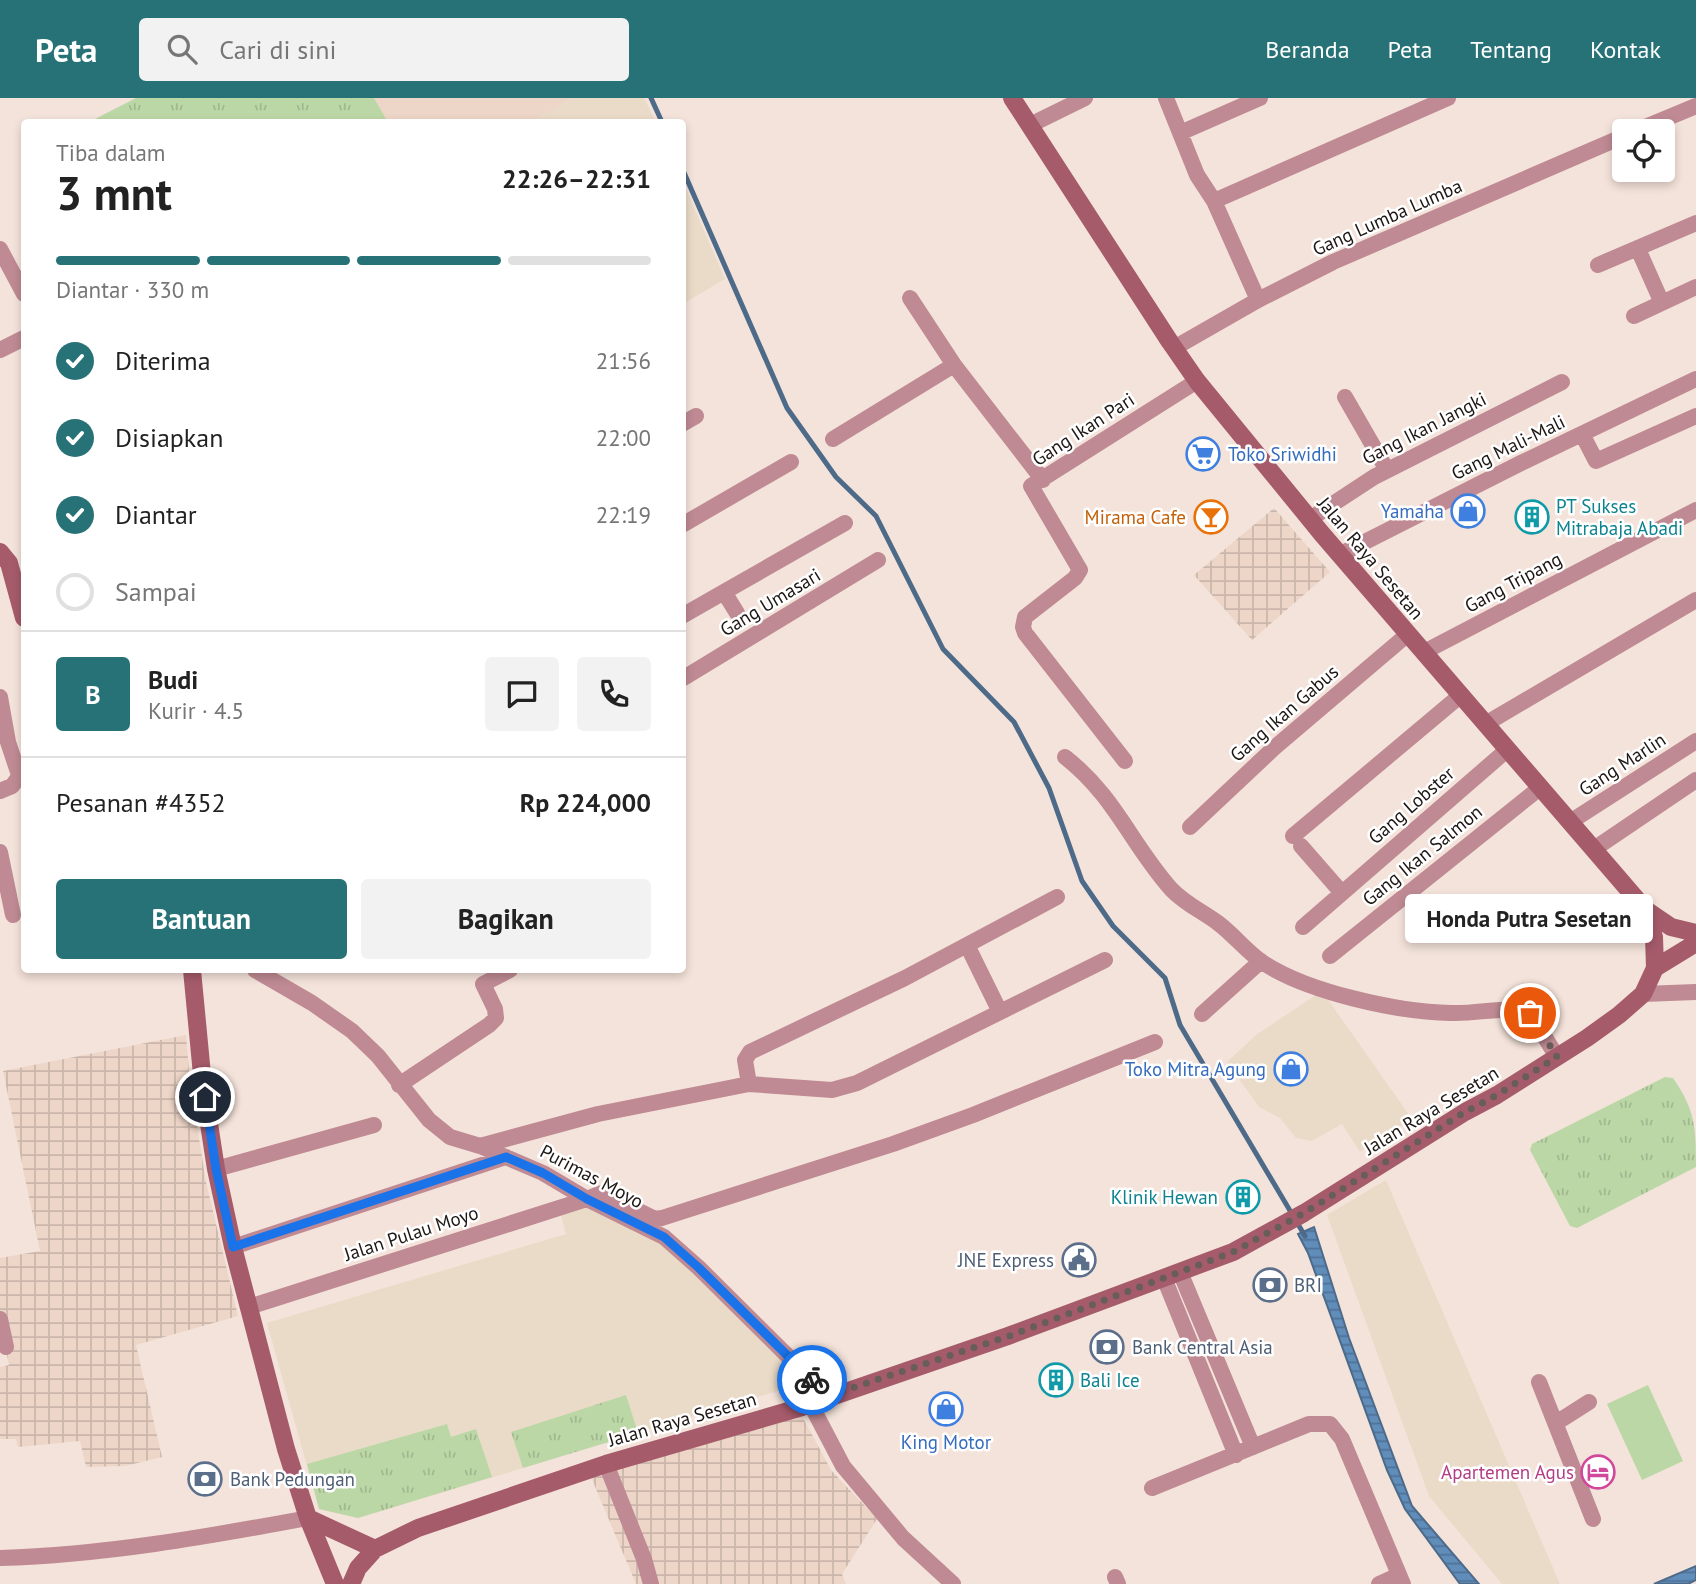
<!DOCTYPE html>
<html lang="id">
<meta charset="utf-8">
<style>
:root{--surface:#fff;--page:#f2f2f2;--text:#222;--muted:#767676;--line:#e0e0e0;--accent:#277276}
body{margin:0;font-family:"PT Sans",sans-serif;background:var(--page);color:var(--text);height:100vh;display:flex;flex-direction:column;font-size:26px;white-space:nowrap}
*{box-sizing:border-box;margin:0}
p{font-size:23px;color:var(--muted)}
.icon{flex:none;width:38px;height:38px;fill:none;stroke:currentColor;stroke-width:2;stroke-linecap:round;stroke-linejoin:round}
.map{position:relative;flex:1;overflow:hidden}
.sheet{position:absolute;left:21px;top:21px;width:665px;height:854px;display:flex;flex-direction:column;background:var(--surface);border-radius:7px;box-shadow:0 4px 10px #0003}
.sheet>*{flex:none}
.buttons{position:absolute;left:1612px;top:21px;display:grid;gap:14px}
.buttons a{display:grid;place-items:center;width:63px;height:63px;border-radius:7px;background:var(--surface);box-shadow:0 4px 10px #0003;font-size:35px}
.pin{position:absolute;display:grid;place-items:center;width:60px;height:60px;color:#fff;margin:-30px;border:4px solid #fff;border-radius:50%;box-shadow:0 2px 7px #0007}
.courier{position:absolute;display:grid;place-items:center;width:70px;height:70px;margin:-35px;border:5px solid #1a73e8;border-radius:50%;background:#fff;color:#222;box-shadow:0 2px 9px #0007}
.bubble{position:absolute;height:49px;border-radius:7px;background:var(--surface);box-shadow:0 4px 10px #0003;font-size:23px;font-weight:600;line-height:49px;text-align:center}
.head em{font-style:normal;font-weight:600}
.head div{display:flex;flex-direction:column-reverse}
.head{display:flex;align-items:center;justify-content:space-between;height:119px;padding:0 35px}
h1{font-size:46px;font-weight:600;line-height:52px}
.bar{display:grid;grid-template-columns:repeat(4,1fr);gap:10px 7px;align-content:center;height:84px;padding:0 35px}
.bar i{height:9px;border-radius:5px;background:var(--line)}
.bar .current{background:var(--accent)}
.bar p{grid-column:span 4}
.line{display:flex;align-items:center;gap:18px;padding:0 35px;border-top:2px solid var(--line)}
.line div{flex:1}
.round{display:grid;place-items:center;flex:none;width:74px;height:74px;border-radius:7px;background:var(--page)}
ol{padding:0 35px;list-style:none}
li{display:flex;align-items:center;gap:21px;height:77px}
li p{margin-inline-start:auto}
li .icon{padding:7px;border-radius:50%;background:var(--accent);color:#fff;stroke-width:4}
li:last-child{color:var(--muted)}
li i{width:38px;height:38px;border:4px solid var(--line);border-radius:50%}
.cta{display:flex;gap:14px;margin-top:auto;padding:14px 35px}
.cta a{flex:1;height:80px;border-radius:7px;background:var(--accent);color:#fff;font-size:28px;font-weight:600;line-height:80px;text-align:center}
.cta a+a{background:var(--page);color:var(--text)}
header{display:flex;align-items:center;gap:42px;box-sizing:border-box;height:98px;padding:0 35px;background:var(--accent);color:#fff}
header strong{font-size:33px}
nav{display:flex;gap:38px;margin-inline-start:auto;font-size:24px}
.search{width:490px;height:63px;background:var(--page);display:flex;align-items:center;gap:18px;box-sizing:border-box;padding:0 24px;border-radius:7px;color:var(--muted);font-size:26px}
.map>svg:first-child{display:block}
.commercial{fill:#eadbc8}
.industrial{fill:url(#industrial-grid)}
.built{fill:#edd5c8}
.grass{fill:url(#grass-tufts)}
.garden{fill:#bcd7a6}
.water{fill:url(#water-rules);stroke:#4d6a89;stroke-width:2}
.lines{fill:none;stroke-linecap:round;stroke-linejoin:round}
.stream{stroke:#4d6a89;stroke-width:5}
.street{stroke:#bf8a93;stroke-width:16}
.secondary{stroke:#a65b6b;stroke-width:18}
.done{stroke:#685e59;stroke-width:7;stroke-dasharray:0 12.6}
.route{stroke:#1a73e8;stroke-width:9}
.labels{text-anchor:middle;stroke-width:5;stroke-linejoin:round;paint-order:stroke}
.street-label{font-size:19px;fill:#1d1714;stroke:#fff}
.shop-label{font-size:19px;fill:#366cbe;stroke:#fff;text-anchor:end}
.culture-label{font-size:19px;fill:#0d838f;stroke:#fff;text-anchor:start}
.food-label{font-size:19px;fill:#c56008;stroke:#fff;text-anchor:end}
.service-label{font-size:19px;fill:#4e5e75;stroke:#fff;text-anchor:start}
.hotel-label{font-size:19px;fill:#b23c85;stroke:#fff;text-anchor:end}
</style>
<header>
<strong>Peta</strong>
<div class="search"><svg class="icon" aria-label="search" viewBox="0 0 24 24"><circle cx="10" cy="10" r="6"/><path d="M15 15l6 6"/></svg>Cari di sini</div>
<nav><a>Beranda</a><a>Peta</a><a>Tentang</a><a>Kontak</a></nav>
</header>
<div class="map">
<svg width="1696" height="1486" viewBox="0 0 1696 1486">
<defs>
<pattern id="industrial-grid" width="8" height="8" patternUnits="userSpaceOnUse" patternTransform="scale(1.75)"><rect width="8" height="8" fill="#edd5c8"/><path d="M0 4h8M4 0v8" fill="none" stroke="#cbb6ab"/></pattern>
<pattern id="grass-tufts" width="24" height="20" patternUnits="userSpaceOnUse" patternTransform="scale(1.75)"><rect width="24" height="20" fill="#bcd7a6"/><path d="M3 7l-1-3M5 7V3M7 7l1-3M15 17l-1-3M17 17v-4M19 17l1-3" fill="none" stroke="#a1b88e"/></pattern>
<pattern id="water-rules" width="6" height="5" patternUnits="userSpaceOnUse" patternTransform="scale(1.75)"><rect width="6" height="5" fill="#618dbb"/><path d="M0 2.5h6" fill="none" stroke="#4f7297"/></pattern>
</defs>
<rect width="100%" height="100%" fill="#f4e3da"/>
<!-- commercial -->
<path class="commercial" d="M573,0H644L656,24H530Z
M683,84L725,181L683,206H682Z
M1322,893L1412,1021L1360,1054L1342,1026L1312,1043L1296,1040L1280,1020L1259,1009L1227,964L1256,937Z
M1386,1082L1420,1161L1560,1486H1502L1429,1398L1327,1117Z
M590,1106L668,1146L709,1191L760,1230L807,1284L358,1420L319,1411L267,1225L566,1136L560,1114Z"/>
<!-- industrial -->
<path class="industrial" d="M1274,410L1330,474L1252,542L1194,477Z
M186,937L190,984L206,1084L238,1218L136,1247L162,1359L125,1368L86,1369L80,1343L18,1349L16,1341H0V1269L9,1267L0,1222V1160L40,1153L3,973Z
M802,1318L831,1372L877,1421L842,1476L846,1486H636L591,1379Z"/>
<!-- built -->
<path class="built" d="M374,0H573L530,24H388Z"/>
<!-- grass -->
<path class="grass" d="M136,0H374L388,24H89Z
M1665,979L1673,980C1696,1013 1696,1031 1696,1069L1577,1130L1570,1128L1530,1052L1532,1046Z
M626,1297L638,1335L523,1370L511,1334Z
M447,1326L451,1339L476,1331L492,1379L358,1420L319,1411L307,1366Z"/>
<!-- garden -->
<path class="garden" d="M1648,1287L1683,1363L1642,1382L1607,1306Z"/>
<!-- water -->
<path class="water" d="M1314,1129L1349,1240L1412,1408L1479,1486H1460L1405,1411L1387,1372L1308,1155L1298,1136Z
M1696,1468V1482L1688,1486H1654Z"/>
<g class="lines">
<!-- stream -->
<path class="stream" d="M651,0L662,24
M682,70L787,310L836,379L876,418L943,551L1014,624L1049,690L1082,783L1113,828L1165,880L1180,927L1305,1138"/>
<!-- street -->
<path class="street" d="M1166,0L1197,77L1214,103L1258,202
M1030,27L1085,0
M1636,33L1696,8
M1180,35L1260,0
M1214,103L1448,0
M0,151L24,196
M1638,151L1662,205
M1598,167L1696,125
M910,200L954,267L1043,382
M1634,218L1696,189
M1174,250L1258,202L1333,164L1624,38
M0,252L24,240
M1345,299L1387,372
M682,326L696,318
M1582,336L1596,363L1696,318
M833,341L954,267
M1310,421L1374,379L1562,284
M682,427L791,364
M1339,457L1521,365L1696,281
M724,494L845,425
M682,518L724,494L737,515
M1424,554L1696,412
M682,581L878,462
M0,599L8,644L19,677
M1487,625L1696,502
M1065,659C1115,698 1131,746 1171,791C1185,806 1202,813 1218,825C1234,837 1246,853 1262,864C1307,894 1397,914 1451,915C1476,916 1501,909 1525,912L1530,915L1557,959
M1125,663L1025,535L1023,529L1025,519L1075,480L1080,472L1031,388L1197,283
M0,693L12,688L24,672
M1570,724L1696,643
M1190,729L1274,650L1408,536
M1293,738L1461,597
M1301,748L1342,795
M1594,751L1696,682
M0,754L13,817
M1303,829L1508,651
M967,847L1000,914
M1330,858L1541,689
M255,872L312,905L352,933L378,958L429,1022L450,1039L480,1048L543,1075L587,1101L664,1139L699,1170L828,1298
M1643,896L1696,894
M1202,916L1261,863
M749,986L745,962L750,954L905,880L1057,799
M399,987L489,927L496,920L495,911L483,886L510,872
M480,1048L598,1016L749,986L832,992L857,985L1105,862
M216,1071L374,1027
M233,1149L506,1059
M1180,1174L1253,1349
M1164,1180L1236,1357
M249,1209L587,1101L602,1095L655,1121L662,1120L893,1046L973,1017L1155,944
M0,1221L6,1249
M1539,1284L1593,1421
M810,1305L843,1368L903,1440L953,1486
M1556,1325L1589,1304
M606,1366L644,1461L651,1486
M1152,1390L1309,1326H1330L1342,1341L1403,1486
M0,1460C103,1457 206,1439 308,1420
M1115,1479L1118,1486
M1379,1486L1399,1477"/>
<!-- secondary -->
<path class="secondary" d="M0,454L9,465L24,520
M1646,812L1671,829L1696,835
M1655,870L1696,845
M192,872L203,987L216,1071L233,1149L286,1351L308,1420L335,1486
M308,1420L375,1451
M351,1486L358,1470L375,1451L418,1430L606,1366L802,1309L1008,1238L1233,1154L1304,1115L1465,1014L1497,997L1587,940L1619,917L1643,896L1655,870L1654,839L1646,812L1322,436L1197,283L1170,244L1012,0"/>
</g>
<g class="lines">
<!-- done -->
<path class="done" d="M812,1282L828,1298L1009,1238L1233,1154L1304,1115L1465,1014L1497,997L1557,959L1530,915"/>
<!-- route -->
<path class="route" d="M205,999L216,1071L233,1149L506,1059L543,1075L587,1101L664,1139L699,1170L812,1282"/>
</g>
<!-- icons -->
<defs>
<symbol id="supermarket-ring" viewBox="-11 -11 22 22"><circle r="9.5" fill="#fff" stroke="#3f7fe0" stroke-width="1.5"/><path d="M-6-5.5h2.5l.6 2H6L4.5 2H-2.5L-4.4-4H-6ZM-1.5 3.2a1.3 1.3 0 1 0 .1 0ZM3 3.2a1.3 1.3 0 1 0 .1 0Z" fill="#3f7fe0"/></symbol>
<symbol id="shop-ring" viewBox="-11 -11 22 22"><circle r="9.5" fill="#fff" stroke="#3f7fe0" stroke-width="1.5"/><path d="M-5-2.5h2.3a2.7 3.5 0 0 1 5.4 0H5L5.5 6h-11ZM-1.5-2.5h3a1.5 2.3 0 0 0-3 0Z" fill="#3f7fe0"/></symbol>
<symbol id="bar-ring" viewBox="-11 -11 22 22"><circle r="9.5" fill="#fff" stroke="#e8710a" stroke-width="1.5"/><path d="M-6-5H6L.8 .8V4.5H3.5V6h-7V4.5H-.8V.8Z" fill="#e8710a"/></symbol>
<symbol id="building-ring" viewBox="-11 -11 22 22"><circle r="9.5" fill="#fff" stroke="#0f9aa8" stroke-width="1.5"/><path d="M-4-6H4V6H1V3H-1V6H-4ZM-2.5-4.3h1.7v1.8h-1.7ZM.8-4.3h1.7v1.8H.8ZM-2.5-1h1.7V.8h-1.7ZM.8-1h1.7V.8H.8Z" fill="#0f9aa8"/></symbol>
<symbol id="civic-ring" viewBox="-11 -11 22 22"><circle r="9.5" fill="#fff" stroke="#5c6f8a" stroke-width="1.5"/><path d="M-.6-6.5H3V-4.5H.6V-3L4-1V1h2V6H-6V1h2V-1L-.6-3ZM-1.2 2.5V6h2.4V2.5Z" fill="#5c6f8a"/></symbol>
<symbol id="bank-ring" viewBox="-11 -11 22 22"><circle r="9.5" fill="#fff" stroke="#5c6f8a" stroke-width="1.5"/><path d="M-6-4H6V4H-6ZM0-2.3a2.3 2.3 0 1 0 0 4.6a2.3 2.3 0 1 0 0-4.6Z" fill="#5c6f8a"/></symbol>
<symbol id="hotel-ring" viewBox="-11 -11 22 22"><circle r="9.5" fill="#fff" stroke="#d1479c" stroke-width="1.5"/><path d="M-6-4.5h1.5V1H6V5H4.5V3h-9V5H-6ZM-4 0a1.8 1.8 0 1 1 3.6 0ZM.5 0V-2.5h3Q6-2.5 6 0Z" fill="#d1479c"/></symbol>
</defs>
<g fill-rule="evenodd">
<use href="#supermarket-ring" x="1184" y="337" width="38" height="38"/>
<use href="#shop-ring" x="1449" y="394" width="38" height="38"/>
<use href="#bar-ring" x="1192" y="400" width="38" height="38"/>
<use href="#building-ring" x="1513" y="400" width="38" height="38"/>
<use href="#shop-ring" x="1272" y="952" width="38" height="38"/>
<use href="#building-ring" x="1224" y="1080" width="38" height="38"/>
<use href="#civic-ring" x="1060" y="1143" width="38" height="38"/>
<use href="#bank-ring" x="1251" y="1168" width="38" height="38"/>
<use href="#bank-ring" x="1088" y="1230" width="38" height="38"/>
<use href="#building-ring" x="1037" y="1263" width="38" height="38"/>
<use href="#shop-ring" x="927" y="1292" width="38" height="38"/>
<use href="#hotel-ring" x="1579" y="1355" width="38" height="38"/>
<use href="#bank-ring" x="186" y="1362" width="38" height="38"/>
</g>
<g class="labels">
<!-- street labels -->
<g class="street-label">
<text transform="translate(1387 119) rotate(-24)" y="7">Gang Lumba Lumba</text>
<text transform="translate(1424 330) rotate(-27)" y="7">Gang Ikan Jangki</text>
<text transform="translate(1083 331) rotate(-33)" y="7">Gang Ikan Pari</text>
<text transform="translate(1508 349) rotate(-26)" y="7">Gang Mali-Mali</text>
<text transform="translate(1371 460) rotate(50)" y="7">Jalan Raya Sesetan</text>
<text transform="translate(1513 484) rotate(-28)" y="7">Gang Tripang</text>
<text transform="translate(770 504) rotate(-31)" y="7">Gang Umasari</text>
<text transform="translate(1284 615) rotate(-41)" y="7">Gang Ikan Gabus</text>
<text transform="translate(1622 666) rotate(-33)" y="7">Gang Marlin</text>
<text transform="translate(1411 707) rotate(-41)" y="7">Gang Lobster</text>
<text transform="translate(1422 757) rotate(-39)" y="7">Gang Ikan Salmon</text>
<text transform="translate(1431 1012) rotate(-31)" y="7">Jalan Raya Sesetan</text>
<text transform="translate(592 1078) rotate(28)" y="7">Purimas Moyo</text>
<text transform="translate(411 1135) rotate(-18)" y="7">Jalan Pulau Moyo</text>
<text transform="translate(682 1321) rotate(-16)" y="7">Jalan Raya Sesetan</text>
</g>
<!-- shop labels -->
<g class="shop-label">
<text x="1228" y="363" text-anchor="start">Toko Sriwidhi</text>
<text x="1444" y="420">Yamaha</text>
<text x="1266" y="978">Toko Mitra Agung</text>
<text x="946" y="1351" text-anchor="middle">King Motor</text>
</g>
<!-- culture labels -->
<g class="culture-label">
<text x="1556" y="415">PT Sukses<tspan x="1556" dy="22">Mitrabaja Abadi</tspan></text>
<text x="1218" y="1106" text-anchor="end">Klinik Hewan</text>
<text x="1080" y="1289">Bali Ice</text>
</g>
<!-- food labels -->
<g class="food-label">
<text x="1186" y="426">Mirama Cafe</text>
</g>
<!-- service labels -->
<g class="service-label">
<text x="1054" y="1169" text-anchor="end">JNE Express</text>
<text x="1294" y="1194">BRI</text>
<text x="1132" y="1256">Bank Central Asia</text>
<text x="230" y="1388">Bank Pedungan</text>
</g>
<!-- hotel labels -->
<g class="hotel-label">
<text x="1574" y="1381">Apartemen Agus</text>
</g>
</g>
</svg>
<div class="buttons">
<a><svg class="icon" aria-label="locate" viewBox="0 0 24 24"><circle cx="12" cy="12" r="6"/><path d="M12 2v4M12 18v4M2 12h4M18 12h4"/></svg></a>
</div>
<div class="pin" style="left:1530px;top:915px;background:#ea580c"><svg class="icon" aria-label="bag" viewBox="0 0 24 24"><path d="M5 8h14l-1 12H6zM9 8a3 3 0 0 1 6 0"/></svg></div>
<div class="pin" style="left:205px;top:999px;background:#1f2937"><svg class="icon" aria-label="home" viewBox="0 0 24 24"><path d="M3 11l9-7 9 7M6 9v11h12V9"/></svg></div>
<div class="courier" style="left:812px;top:1282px"><svg class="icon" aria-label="bike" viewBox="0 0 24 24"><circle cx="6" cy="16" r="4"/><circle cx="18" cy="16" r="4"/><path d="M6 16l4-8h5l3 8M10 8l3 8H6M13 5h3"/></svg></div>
<div class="bubble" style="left:1405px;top:796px;width:248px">Honda Putra Sesetan</div>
<section class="sheet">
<div class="head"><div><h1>3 mnt</h1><p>Tiba dalam</p></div><em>22:26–22:31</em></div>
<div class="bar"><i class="current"></i><i class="current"></i><i class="current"></i><i></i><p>Diantar · 330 m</p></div>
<ol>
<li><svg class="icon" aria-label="check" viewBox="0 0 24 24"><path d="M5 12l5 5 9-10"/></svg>Diterima<p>21:56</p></li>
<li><svg class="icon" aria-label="check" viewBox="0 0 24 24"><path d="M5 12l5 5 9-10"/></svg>Disiapkan<p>22:00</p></li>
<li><svg class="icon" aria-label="check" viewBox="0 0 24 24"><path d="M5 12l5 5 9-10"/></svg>Diantar<p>22:19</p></li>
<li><i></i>Sampai</li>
</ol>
<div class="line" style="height:126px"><b class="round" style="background:var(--accent);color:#fff">B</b><div><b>Budi</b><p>Kurir · 4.5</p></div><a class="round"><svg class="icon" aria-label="chat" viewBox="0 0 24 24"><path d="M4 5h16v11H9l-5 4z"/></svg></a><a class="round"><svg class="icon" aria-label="phone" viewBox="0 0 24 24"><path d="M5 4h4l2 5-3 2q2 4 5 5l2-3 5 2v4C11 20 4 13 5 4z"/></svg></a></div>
<div class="line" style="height:91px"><div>Pesanan #4352</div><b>Rp 224,000</b></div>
<div class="cta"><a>Bantuan</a><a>Bagikan</a></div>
</section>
</div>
